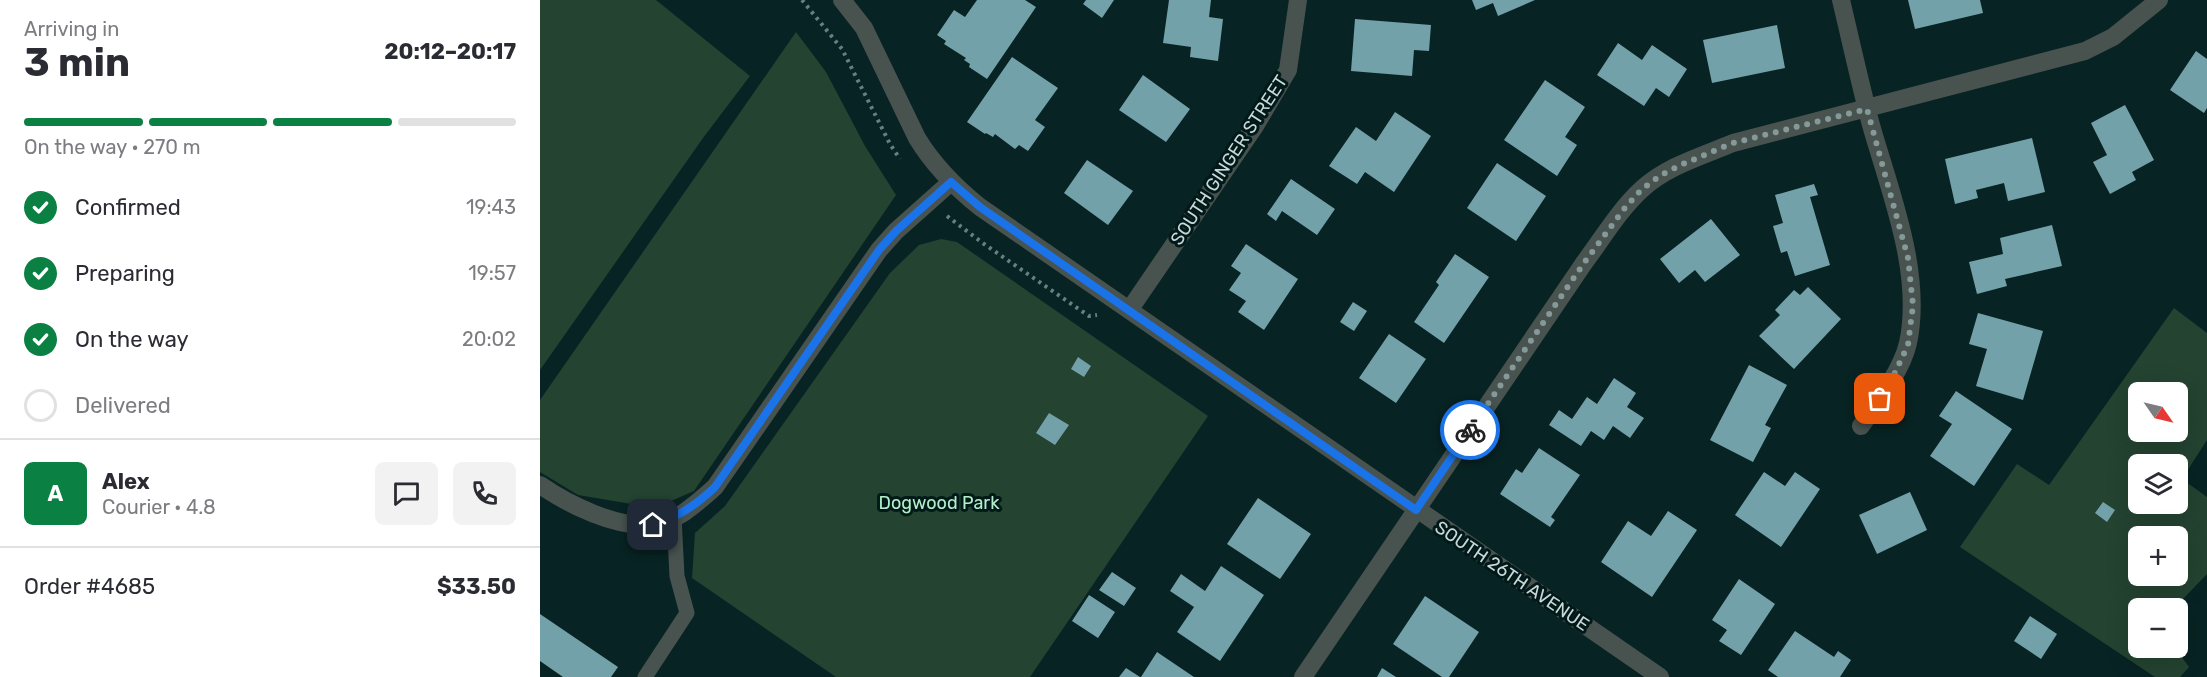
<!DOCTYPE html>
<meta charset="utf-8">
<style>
:root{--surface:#fff;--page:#f2f2f3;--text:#2b2b33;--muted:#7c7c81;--line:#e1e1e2;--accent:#0b8043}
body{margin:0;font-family:Rubik,sans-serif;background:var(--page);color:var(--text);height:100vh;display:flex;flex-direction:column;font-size:22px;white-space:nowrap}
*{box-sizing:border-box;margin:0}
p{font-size:20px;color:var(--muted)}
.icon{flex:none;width:33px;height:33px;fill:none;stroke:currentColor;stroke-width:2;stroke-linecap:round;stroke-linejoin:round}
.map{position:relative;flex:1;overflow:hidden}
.details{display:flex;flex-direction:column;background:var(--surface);width:540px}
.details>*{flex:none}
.needle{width:39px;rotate:124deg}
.buttons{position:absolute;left:1588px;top:382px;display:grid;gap:12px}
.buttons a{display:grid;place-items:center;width:60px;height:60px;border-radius:9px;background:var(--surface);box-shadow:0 6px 24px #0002;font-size:30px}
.pin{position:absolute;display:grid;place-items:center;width:51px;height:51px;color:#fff;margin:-26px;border-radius:12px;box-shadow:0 3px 9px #0006}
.courier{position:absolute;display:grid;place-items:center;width:60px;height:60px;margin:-30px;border:4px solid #1a73e8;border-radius:50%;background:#fff;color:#222;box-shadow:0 2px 8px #0007}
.head em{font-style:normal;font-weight:700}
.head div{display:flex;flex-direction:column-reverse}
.head{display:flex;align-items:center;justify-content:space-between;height:102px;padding:0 24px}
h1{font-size:39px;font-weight:700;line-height:45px}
.bar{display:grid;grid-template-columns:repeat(4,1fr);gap:9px 6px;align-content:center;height:72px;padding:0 24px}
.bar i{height:8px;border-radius:4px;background:var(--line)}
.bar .current{background:var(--accent)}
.bar p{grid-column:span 4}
.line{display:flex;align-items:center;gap:15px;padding:0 24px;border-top:2px solid var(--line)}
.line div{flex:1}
.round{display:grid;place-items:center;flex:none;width:63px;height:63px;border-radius:9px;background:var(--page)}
ol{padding:0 24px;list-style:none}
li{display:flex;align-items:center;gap:18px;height:66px}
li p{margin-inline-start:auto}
li .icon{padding:6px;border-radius:50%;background:var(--accent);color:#fff;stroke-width:4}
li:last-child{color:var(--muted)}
li i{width:33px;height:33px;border:3px solid var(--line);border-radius:50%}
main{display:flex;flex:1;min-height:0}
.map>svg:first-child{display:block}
.green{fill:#244331;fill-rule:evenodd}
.building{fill:#73a1aa}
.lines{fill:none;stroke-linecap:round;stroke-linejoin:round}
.path{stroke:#6a7f7f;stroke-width:4;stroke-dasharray:3 4.5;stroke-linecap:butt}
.lane{stroke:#485350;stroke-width:15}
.street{stroke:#485350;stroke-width:18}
.done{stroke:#859999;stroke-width:6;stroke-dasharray:0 10.8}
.route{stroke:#1a73e8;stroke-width:8}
.labels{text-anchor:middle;stroke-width:6;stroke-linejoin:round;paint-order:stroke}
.street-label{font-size:18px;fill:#c9d8d8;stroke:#011a19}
.park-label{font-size:18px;fill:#b3f0ca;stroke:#011a19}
</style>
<main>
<section class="details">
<div class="head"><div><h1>3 min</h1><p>Arriving in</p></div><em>20:12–20:17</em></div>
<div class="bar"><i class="current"></i><i class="current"></i><i class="current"></i><i></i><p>On the way · 270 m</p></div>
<ol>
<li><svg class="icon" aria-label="check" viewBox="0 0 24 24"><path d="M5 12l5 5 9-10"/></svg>Confirmed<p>19:43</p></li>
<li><svg class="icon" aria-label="check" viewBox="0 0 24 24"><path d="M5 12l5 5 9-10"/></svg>Preparing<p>19:57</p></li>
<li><svg class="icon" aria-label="check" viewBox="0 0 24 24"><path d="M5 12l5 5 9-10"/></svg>On the way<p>20:02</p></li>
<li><i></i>Delivered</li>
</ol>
<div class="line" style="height:108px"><b class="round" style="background:var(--accent);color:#fff">A</b><div><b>Alex</b><p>Courier · 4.8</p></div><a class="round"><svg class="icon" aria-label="chat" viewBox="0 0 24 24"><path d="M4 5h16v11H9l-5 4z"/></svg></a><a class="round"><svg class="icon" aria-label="phone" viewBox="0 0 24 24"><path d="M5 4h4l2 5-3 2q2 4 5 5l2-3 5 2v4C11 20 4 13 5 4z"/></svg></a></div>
<div class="line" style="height:78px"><div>Order #4685</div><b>$33.50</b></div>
</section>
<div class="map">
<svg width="1667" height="677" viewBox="0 0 1667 677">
<rect width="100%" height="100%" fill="#082323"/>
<!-- green -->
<path class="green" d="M0,0H116L210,76L163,138L0,370Z
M256,32L286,72L325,146L356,195L154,491L115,508L38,495L0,472V400Z
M401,239L417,242L668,416L490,677H296L152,578L155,533L185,506L350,273L379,245Z
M1634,308L1667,333V440L1642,479L1667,497V574L1642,600L1638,613V609H1599V648H1637L1638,652L1649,667L1640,677H1615L1420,547L1477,464L1509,485ZM1599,393H1638V432H1599ZM1599,465H1638V504H1599ZM1599,537H1638V576H1599Z"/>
<!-- building -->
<path class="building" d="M437,0H485L496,7L447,79L429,67L430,64L424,60L426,58L404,44L406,41L397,35L414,10L425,17Z
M546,0H574L562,18L543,4Z
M629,0H671L669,17L683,19L678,61L650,57L651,47L623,43Z
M932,0H995L958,16L953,3L936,10Z
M1368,0H1440L1443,13L1375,29Z
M815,19L891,25L889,51L874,50L872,76L811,71Z
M1237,25L1245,68L1172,83L1163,40Z
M1078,43L1102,60L1112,45L1147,69L1129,97L1116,88L1104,106L1057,75Z
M1656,51L1667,59V108L1664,113L1630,90Z
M472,57L518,88L495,120L505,127L488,151L479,145L475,149L455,134L453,137L446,133L445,134L427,122Z
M603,75L650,109L626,142L579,110Z
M1005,80L1045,107L1025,137L1037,145L1017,176L964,140Z
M1585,105L1614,160L1592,172L1596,180L1570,194L1553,162L1567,155L1551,123Z
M855,112L891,136L854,192L825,172L817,184L789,166L816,127L836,141Z
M1492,138L1505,192L1468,201L1464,183L1436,190L1438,198L1415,204L1405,159Z
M547,160L593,191L568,225L524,193Z
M957,163L1006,196L976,241L927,208Z
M751,179L795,209L777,235L742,211L736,221L727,214Z
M1274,184L1278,195L1270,197L1290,265L1255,276L1247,251L1241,253L1233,226L1243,223L1235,195Z
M1171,219L1200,255L1165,282L1155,270L1139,283L1120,259Z
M1512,225L1522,266L1465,279L1467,286L1437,294L1429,262L1463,254L1460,238Z
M706,244L758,279L724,330L698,312L706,301L689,290L701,273L691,266Z
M915,254L949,277L904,343L874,322L899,285L896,282Z
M1268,287L1301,319L1254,369L1219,336L1240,315L1235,310L1254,290L1260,295Z
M813,302L827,311L814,331L800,322Z
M1438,313L1503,331L1483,400L1436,386L1447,349L1429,344Z
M849,334L886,359L856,403L819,378Z
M538,357L551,366L544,377L531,369Z
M1209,365L1247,385L1225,425L1231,428L1213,462L1170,440Z
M1074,378L1096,393L1087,407L1104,418L1090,438L1073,426L1064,440L1051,431L1041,446L1009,425L1019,410L1032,419L1047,397L1057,404Z
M1416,391L1472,429L1434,486L1390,456L1412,424L1399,416Z
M509,413L529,425L515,445L496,433Z
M999,448L1040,475L1011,517L1015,520L1010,527L960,494L976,469L982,473Z
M1224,472L1245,486L1255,472L1280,489L1241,547L1195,515Z
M1370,492L1387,530L1337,554L1319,515Z
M718,498L771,534L740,579L687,544Z
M1563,502L1575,510L1567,522L1555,513Z
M1128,511L1157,530L1112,597L1061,562L1088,521L1111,536Z
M681,566L724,595L680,661L637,632L654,607L630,591L641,574L665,591Z
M572,572L596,588L584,606L559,590Z
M1199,579L1235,604L1201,655L1179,641L1187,630L1172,620Z
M549,595L575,612L558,638L532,621Z
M885,596L939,632L909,677H902L853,644Z
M0,614L78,667L71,677H23L0,661Z
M1490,616L1517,634L1501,659L1474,641Z
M1255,631L1294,657L1298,651L1311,660L1300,677H1238L1228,670Z
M617,652L654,677H601Z
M586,668L600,677H579Z
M842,668L856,677H837Z"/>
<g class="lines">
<!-- path -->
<path class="path" d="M262,0L302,49L350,144L360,159
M407,216L444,244L549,316L557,315"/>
<!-- lane -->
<path class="lane" d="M105,677L147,613L137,576L134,517"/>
<!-- street -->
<path class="street" d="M302,0L324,28L377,138C394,166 415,187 440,207L1120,677
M1301,0C1311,42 1320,83 1331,125C1350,192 1383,273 1368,343C1362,370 1337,403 1321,426
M590,309L715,126L748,70L758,0
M0,485C29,505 76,528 112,525C136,523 158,502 175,487L339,250L356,231L411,182
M763,677L1044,263C1062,239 1079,210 1102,189C1127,166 1162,156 1193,143L1545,51L1573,37L1619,0"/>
</g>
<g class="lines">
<!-- done -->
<path class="done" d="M930,430L1044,263L1084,209L1101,190L1121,175L1143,164L1193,143L1327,109L1368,258L1373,305L1368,345L1349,385L1340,399"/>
<!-- route -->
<path class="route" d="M113,525C139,516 155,506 175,487L339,250L356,231L411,182L440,207L876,510L930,430"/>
</g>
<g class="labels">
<!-- street labels -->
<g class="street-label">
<text transform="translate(689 160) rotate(-57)" y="6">SOUTH GINGER STREET</text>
<text transform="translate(972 576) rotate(34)" y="6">SOUTH 26TH AVENUE</text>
</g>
<!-- park labels -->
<g class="park-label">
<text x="399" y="509">Dogwood Park</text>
</g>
</g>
</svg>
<div class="buttons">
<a><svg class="needle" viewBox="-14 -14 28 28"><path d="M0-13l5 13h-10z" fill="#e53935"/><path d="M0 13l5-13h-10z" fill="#7c7c81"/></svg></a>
<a><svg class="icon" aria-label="layers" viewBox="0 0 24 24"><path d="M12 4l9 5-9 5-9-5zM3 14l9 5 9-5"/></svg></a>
<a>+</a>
<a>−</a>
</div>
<div class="pin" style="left:1340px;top:399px;background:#ea580c"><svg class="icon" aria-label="bag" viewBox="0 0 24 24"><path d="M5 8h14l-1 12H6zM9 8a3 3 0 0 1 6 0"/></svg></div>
<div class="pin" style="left:113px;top:525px;background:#1f2937"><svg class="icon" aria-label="home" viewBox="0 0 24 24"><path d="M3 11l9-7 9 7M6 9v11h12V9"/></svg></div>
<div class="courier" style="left:930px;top:430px"><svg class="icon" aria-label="bike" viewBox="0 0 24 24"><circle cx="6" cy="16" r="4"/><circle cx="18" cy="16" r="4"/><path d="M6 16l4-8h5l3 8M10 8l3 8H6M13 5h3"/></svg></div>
</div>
</main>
